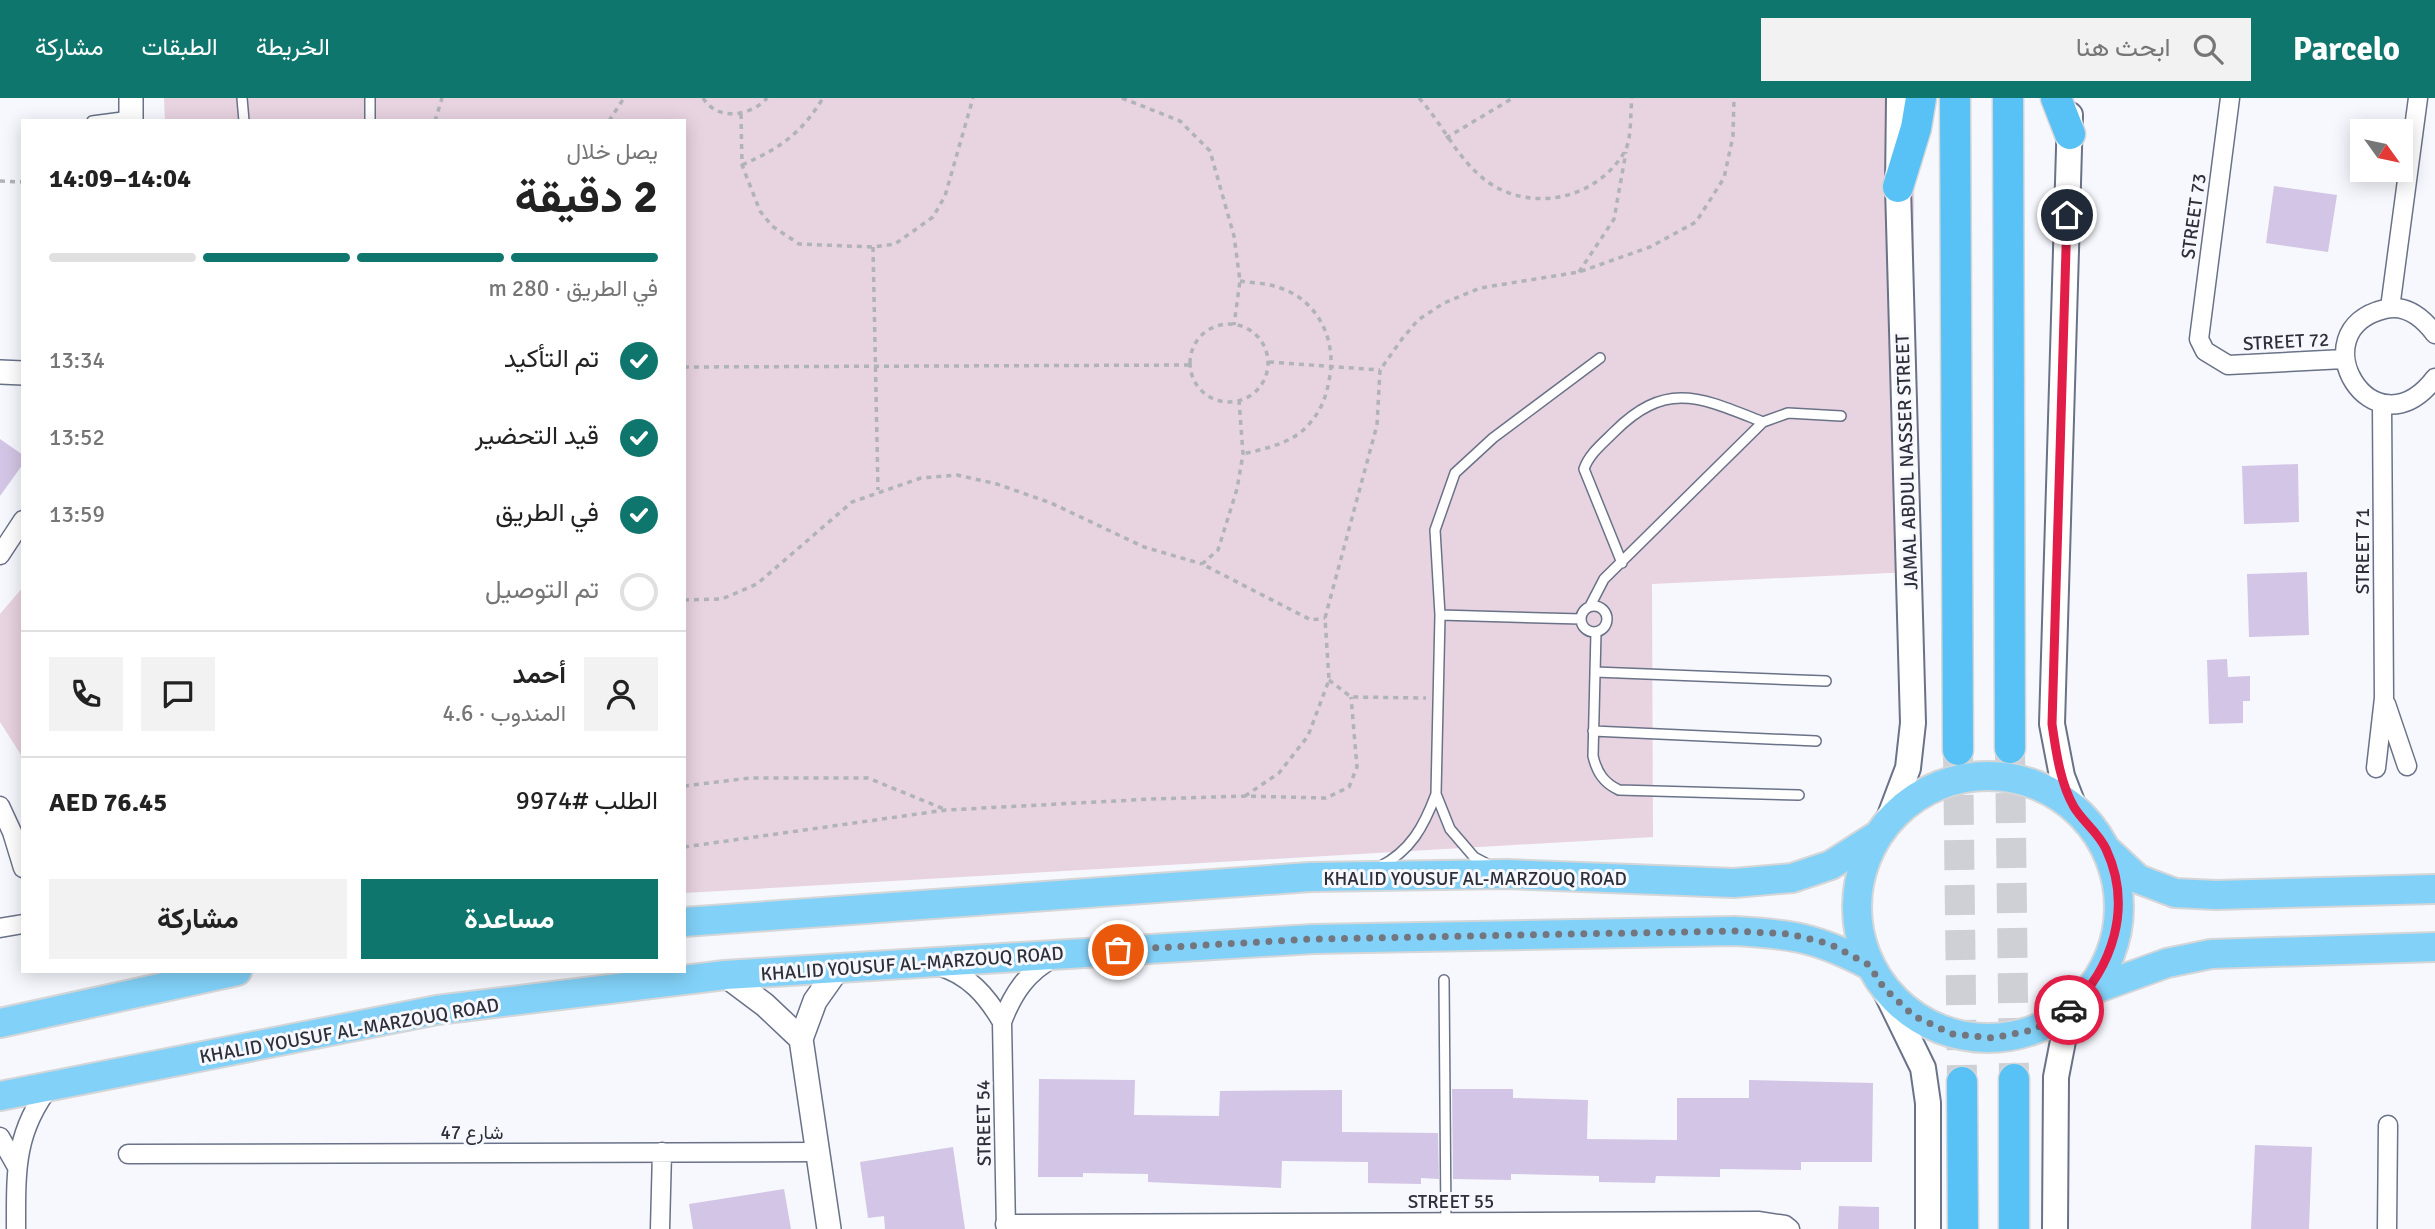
<!DOCTYPE html>
<html lang="ar">
<meta charset="utf-8">
<style>
:root{--surface:#fff;--page:#f2f2f2;--text:#222;--muted:#767676;--line:#e0e0e0;--accent:#0f766e}
body{margin:0;font-family:Signika,Vazirmatn,sans-serif;background:var(--page);color:var(--text);direction:rtl;height:100vh;display:flex;flex-direction:column;font-size:26px;white-space:nowrap}
*{box-sizing:border-box;margin:0}
p{font-size:23px;color:var(--muted)}
.icon{flex:none;width:38px;height:38px;fill:none;stroke:currentColor;stroke-width:2;stroke-linecap:round;stroke-linejoin:round}
.map{position:relative;flex:1;overflow:hidden;direction:ltr}
.side{position:absolute;left:21px;top:21px;width:665px;height:854px;display:flex;flex-direction:column;background:var(--surface);border-radius:0px;box-shadow:0 4px 18px #0003;direction:rtl}
.side>*{flex:none}
.needle{width:46px;rotate:123deg}
.buttons{position:absolute;left:2350px;top:21px;display:grid;gap:14px}
.buttons a{display:grid;place-items:center;width:63px;height:63px;border-radius:0px;background:var(--surface);box-shadow:0 4px 18px #0003;font-size:35px}
.pin{position:absolute;display:grid;place-items:center;width:60px;height:60px;color:#fff;margin:-30px;border:4px solid #fff;border-radius:50%;box-shadow:0 2px 7px #0007}
.courier{position:absolute;display:grid;place-items:center;width:70px;height:70px;margin:-35px;border:5px solid #e11d48;border-radius:50%;background:#fff;color:#222;box-shadow:0 2px 9px #0007}
.summary em{font-style:normal;font-weight:700}
.summary div{display:flex;flex-direction:column-reverse}
.summary{display:flex;align-items:center;justify-content:space-between;height:119px;padding:0 28px}
h1{font-size:46px;font-weight:700;line-height:52px}
.bar{display:grid;grid-template-columns:repeat(4,1fr);gap:10px 7px;align-content:center;height:84px;padding:0 28px}
.bar i{height:9px;border-radius:5px;background:var(--line)}
.bar .on{background:var(--accent)}
.bar p{grid-column:span 4}
.line{display:flex;align-items:center;gap:18px;padding:0 28px;border-top:2px solid var(--line)}
.line div{flex:1}
.round{display:grid;place-items:center;flex:none;width:74px;height:74px;border-radius:0px;background:var(--page)}
ol{padding:0 28px;list-style:none}
li{display:flex;align-items:center;gap:21px;height:77px}
li p{margin-inline-start:auto}
li .icon{padding:7px;border-radius:50%;background:var(--accent);color:#fff;stroke-width:4}
li:last-child{color:var(--muted)}
li i{width:38px;height:38px;border:4px solid var(--line);border-radius:50%}
.action{display:flex;gap:14px;margin-top:auto;padding:14px 28px}
.action a{flex:1;height:80px;border-radius:0px;background:var(--accent);color:#fff;font-size:28px;font-weight:700;line-height:80px;text-align:center}
.action a+a{background:var(--page);color:var(--text)}
header{display:flex;align-items:center;gap:42px;box-sizing:border-box;height:98px;padding:0 35px;background:var(--accent);color:#fff}
header strong{font-size:33px}
nav{display:flex;gap:38px;margin-inline-start:auto;font-size:24px}
.search{width:490px;height:63px;background:var(--page);display:flex;align-items:center;gap:18px;box-sizing:border-box;padding:0 24px;border-radius:0px;color:var(--muted);font-size:26px}
.map>svg:first-child{display:block}
.green{fill:#e8d3e0}
.building{fill:#d3c5e5}
.lines{fill:none;stroke-linecap:round;stroke-linejoin:round}
.trunk-tunnel{stroke:#ced0d6;stroke-width:30;stroke-dasharray:30 15;stroke-linecap:butt}
.service-casing{stroke:#6a7288;stroke-width:12}
.minor-casing{stroke:#6a7288;stroke-width:21}
.tertiary-casing{stroke:#6a7288;stroke-width:26}
.secondary-casing{stroke:#6a7288;stroke-width:28}
.primary-casing{stroke:#d5d6d8;stroke-width:32}
.trunk-casing{stroke:#d5d6d8;stroke-width:33}
.path{stroke:#b0b3b9;stroke-width:3.5;stroke-dasharray:5 5;stroke-linecap:butt}
.service{stroke:#fff;stroke-width:9}
.minor{stroke:#fff;stroke-width:18}
.tertiary{stroke:#fff;stroke-width:23}
.secondary{stroke:#fff;stroke-width:24}
.primary{stroke:#82d1f8;stroke-width:28}
.trunk{stroke:#58c2f6;stroke-width:30}
.done{stroke:#73767e;stroke-width:7;stroke-dasharray:0 12.6}
.route{stroke:#e11d48;stroke-width:9}
.labels{text-anchor:middle;stroke-width:6;stroke-linejoin:round;paint-order:stroke}
.street-label{font-size:19px;fill:#2d303a;stroke:#f6f8fd}
</style>
<header>
<strong>Parcelo</strong>
<div class="search"><svg class="icon" aria-label="search" viewBox="0 0 24 24"><circle cx="10" cy="10" r="6"/><path d="M15 15l6 6"/></svg>ابحث هنا</div>
<nav><a>الخريطة</a><a>الطبقات</a><a>مشاركة</a></nav>
</header>
<div class="map">
<svg width="2435" height="1131" viewBox="0 0 2435 1131">
<rect width="100%" height="100%" fill="#f6f8fd"/>
<!-- green -->
<path class="green" d="M164,0H1915L1911,474L1652,486L1653,739L684,795V23H165Z
M23,489V660L0,624V516Z"/>
<!-- building -->
<path class="building" d="M2274,88L2337,97L2328,154L2266,145Z
M0,341L23,357V366L0,398Z
M2298,366L2299,424L2244,426L2242,368Z
M2307,474L2309,537L2249,539L2247,476Z
M2227,561L2228,579L2250,578V603H2243V625L2209,626L2207,562Z
M1039,981L1135,982L1134,1017L1219,1018L1220,993L1342,992V1034L1438,1035L1439,1081L1421,1080V1086L1368,1085V1064L1282,1063L1281,1090L1148,1084V1076L1083,1075V1079H1038Z
M1749,982L1873,985L1872,1064H1801V1072L1720,1071V1079L1656,1078L1655,1085L1599,1084V1078L1511,1076V1082L1453,1081L1452,991H1513V1000L1588,1002L1587,1041L1677,1042V1000H1749Z
M2255,1047L2312,1049L2309,1131H2251Z
M953,1049L965,1131H885L884,1118L868,1120L860,1064Z
M784,1091L791,1131H693L689,1106Z
M1839,1108L1879,1109V1131H1838Z"/>
<g class="lines">
<!-- trunk-tunnel -->
<path class="trunk-tunnel" d="M2010,650L2014,981
M1958,652L1962,984"/>
<defs>
<path id="service" d="M242,0L244,23
M370,0V23
M92,23L130,18
M1622,465L1584,371C1589,356 1603,345 1614,334C1667,281 1702,300 1763,324
M1581 521a13 13 0 1 1 26 0a13 13 0 1 1-26 0Z
M1590,508L1604,481L1763,324L1788,315L1841,318
M1440,517L1581,521
M1596,534L1593,658C1597,675 1604,685 1619,692L1799,697
M1595,574L1826,583
M1593,633L1816,643
M1491,768L1474,759L1450,731L1436,696L1440,517L1435,432L1455,375L1493,340L1600,260
M1379,769C1411,753 1424,728 1436,696
M1444,882L1446,1124"/>
<path id="minor" d="M2230,0L2199,241L2205,253L2228,267L2344,261
M2390,210L2418,0
M2435,236C2423,220 2406,206 2385,211C2297,232 2373,361 2435,280
M0,457L23,422
M2386,606L2407,668
M2376,670L2384,600L2382,306
M0,708L12,734L23,770
M0,830L23,826
M938,868C968,876 987,898 1002,924
M0,1039L17,1069
M128,1056L817,1054
M1005,1126L1758,1123L1785,1127L1790,1131
M16,1131C16,1074 14,1034 51,987
M660,1131L662,1054
M1006,1131L1002,924C1013,895 1027,874 1055,859
M2387,1131L2388,1027"/>
<path id="tertiary" d="M131,0V23
M0,274L23,275
M725,877L765,907L801,941
M829,1131L801,941L815,903L839,869"/>
<path id="secondary" d="M2070,17L2052,626L2062,678L2074,709
M1888,723L1908,670L1913,625L1898,89L1899,0
M1884,890L1923,970L1928,1005V1131
M2055,1131L2056,979L2069,912"/>
<path id="primary" d="M1857 809a131 131 0 1 1 262 0a131 131 0 1 1-262 0Z
M2108,753L2138,781L2175,795L2216,797L2435,791
M684,824L1310,779L1507,776L1734,785L1792,780L1831,767L1878,737
M2087,894L2167,865L2211,856L2435,849
M0,925L237,873
M0,998L437,912L725,877L1313,841L1734,833C1793,836 1817,840 1869,867"/>
<path id="trunk" d="M1955,0L1958,652
M2008,0L2010,650
M2056,0L2070,36
M1898,89L1916,30L1921,0
M2014,981V1131
M1962,984L1963,1131"/>
</defs>
<!-- service casing -->
<use href="#service" class="service-casing"/>
<!-- minor casing -->
<use href="#minor" class="minor-casing"/>
<!-- tertiary casing -->
<use href="#tertiary" class="tertiary-casing"/>
<!-- secondary casing -->
<use href="#secondary" class="secondary-casing"/>
<!-- primary casing -->
<use href="#primary" class="primary-casing"/>
<!-- trunk casing -->
<use href="#trunk" class="trunk-casing"/>
<!-- path -->
<path class="path" d="M703,0C718,24 751,18 767,0
M1122,0L1180,23L1210,53L1234,138L1240,183L1234,227
M1419,0C1441,24 1454,54 1478,76C1522,117 1595,105 1625,53C1632,40 1630,15 1632,0
M741,16L742,67L760,113L772,128L799,146L873,149L895,146L933,119L945,98L973,0
M435,23L442,0
M609,23L624,0
M1446,40L1513,0
M742,67C780,50 801,36 823,0
M0,83L23,84
M873,149L878,392
M1579,174L1614,121L1626,54
M1240,183C1252,185 1266,185 1277,189C1316,200 1336,239 1330,277C1327,295 1323,310 1310,325C1294,345 1267,350 1243,356
M1190 265a39 39 0 1 1 78 0a39 39 0 1 1-78 0Z
M1269,264L1380,272
M684,269L1191,267
M1239,302L1243,356L1237,391L1218,452L1202,466L1311,522L1325,520
M684,502L722,501L757,486L852,404L921,380L957,377L997,386L1051,405L1144,449L1202,466
M1329,582L1351,599L1426,600
M684,688L750,680H868L944,711
M1245,698L1279,675L1308,638L1329,582L1325,520L1377,327L1380,272L1402,241L1418,222L1444,205L1480,190L1579,174L1650,149L1696,124L1724,80L1733,38L1734,0
M684,749L946,712L1152,701L1245,698L1326,700L1349,689L1357,669L1351,599"/>
<!-- service -->
<use href="#service" class="service"/>
<!-- minor -->
<use href="#minor" class="minor"/>
<!-- tertiary -->
<use href="#tertiary" class="tertiary"/>
<!-- secondary -->
<use href="#secondary" class="secondary"/>
<!-- primary -->
<use href="#primary" class="primary"/>
<!-- trunk -->
<use href="#trunk" class="trunk"/>
</g>
<g class="lines">
<!-- done -->
<path class="done" d="M1118,852L1313,841L1734,833L1790,836L1830,846L1869,867L1884,890L1914,918L1952,936L1993,940L2033,932L2069,912"/>
<!-- route -->
<path class="route" d="M2067,117L2052,626C2056,653 2060,685 2074,709C2083,724 2098,734 2106,751C2133,809 2113,870 2069,912"/>
</g>
<g class="labels">
<!-- street labels -->
<g class="street-label">
<text transform="translate(2193 118) rotate(-82)" y="7">STREET 73</text>
<text transform="translate(2286 243) rotate(-3)" y="7">STREET 72</text>
<text transform="translate(1906 364) rotate(-92)" y="7">JAMAL ABDUL NASSER STREET</text>
<text transform="translate(2362 453) rotate(-90)" y="7">STREET 71</text>
<text x="1475" y="787">KHALID YOUSUF AL-MARZOUQ ROAD</text>
<text transform="translate(912 865) rotate(-4)" y="7">KHALID YOUSUF AL-MARZOUQ ROAD</text>
<text transform="translate(349 932) rotate(-10)" y="7">KHALID YOUSUF AL-MARZOUQ ROAD</text>
<text transform="translate(983 1025) rotate(-91)" y="7">STREET 54</text>
<text x="472" y="1041">شارع 47</text>
<text x="1451" y="1110">STREET 55</text>
</g>
</g>
</svg>
<div class="buttons">
<a><svg class="needle" viewBox="-14 -14 28 28"><path d="M0-13l5 13h-10z" fill="#e53935"/><path d="M0 13l5-13h-10z" fill="#767676"/></svg></a>
</div>
<div class="pin" style="left:1118px;top:852px;background:#ea580c"><svg class="icon" aria-label="bag" viewBox="0 0 24 24"><path d="M5 8h14l-1 12H6zM9 8a3 3 0 0 1 6 0"/></svg></div>
<div class="pin" style="left:2067px;top:117px;background:#1f2937"><svg class="icon" aria-label="home" viewBox="0 0 24 24"><path d="M3 11l9-7 9 7M6 9v11h12V9"/></svg></div>
<div class="courier" style="left:2069px;top:912px"><svg class="icon" aria-label="car" viewBox="0 0 24 24"><path d="M5 17H2v-5l4-1 3-4h7l3 4 3 1v5h-3M9 17h6M6 11h13"/><circle cx="7" cy="17" r="2"/><circle cx="17" cy="17" r="2"/></svg></div>
<section class="side">
<div class="summary"><div><h1>2 دقيقة</h1><p>يصل خلال</p></div><em>14:04–14:09</em></div>
<div class="bar"><i class="on"></i><i class="on"></i><i class="on"></i><i></i><p>في الطريق · 280 m</p></div>
<ol>
<li><svg class="icon" aria-label="check" viewBox="0 0 24 24"><path d="M5 12l5 5 9-10"/></svg>تم التأكيد<p>13:34</p></li>
<li><svg class="icon" aria-label="check" viewBox="0 0 24 24"><path d="M5 12l5 5 9-10"/></svg>قيد التحضير<p>13:52</p></li>
<li><svg class="icon" aria-label="check" viewBox="0 0 24 24"><path d="M5 12l5 5 9-10"/></svg>في الطريق<p>13:59</p></li>
<li><i></i>تم التوصيل</li>
</ol>
<div class="line" style="height:126px"><a class="round"><svg class="icon" aria-label="person" viewBox="0 0 24 24"><circle cx="12" cy="8" r="4"/><path d="M4 21q1-7 8-7t8 7"/></svg></a><div><b>أحمد</b><p>المندوب · 4.6</p></div><a class="round"><svg class="icon" aria-label="chat" viewBox="0 0 24 24"><path d="M4 5h16v11H9l-5 4z"/></svg></a><a class="round"><svg class="icon" aria-label="phone" viewBox="0 0 24 24"><path d="M5 4h4l2 5-3 2q2 4 5 5l2-3 5 2v4C11 20 4 13 5 4z"/></svg></a></div>
<div class="line" style="height:91px"><div>الطلب #9974</div><b>AED 76.45</b></div>
<div class="action"><a>مساعدة</a><a>مشاركة</a></div>
</section>
</div>
